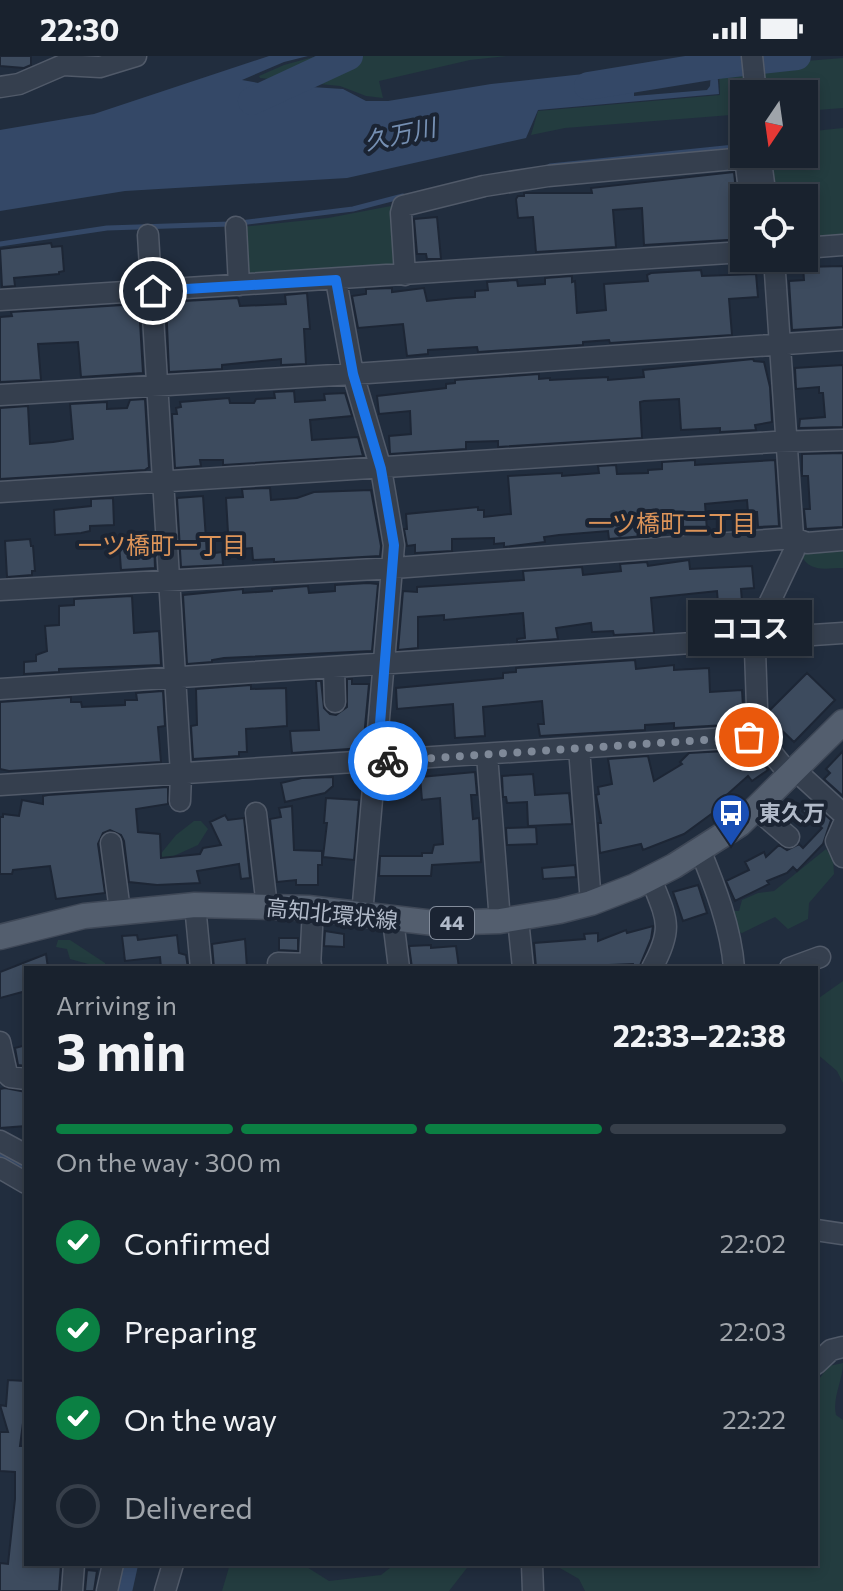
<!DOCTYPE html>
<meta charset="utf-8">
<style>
:root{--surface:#19222e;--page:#262f3a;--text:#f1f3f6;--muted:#9fa4aa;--line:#373f4a;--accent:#0b8043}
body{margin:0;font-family:Commissioner,"Noto Sans JP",sans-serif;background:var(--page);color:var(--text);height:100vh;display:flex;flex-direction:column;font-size:30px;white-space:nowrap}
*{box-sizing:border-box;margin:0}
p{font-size:26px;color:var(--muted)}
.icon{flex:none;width:44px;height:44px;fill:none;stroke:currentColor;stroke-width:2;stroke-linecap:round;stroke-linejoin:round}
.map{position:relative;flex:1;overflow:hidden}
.side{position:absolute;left:24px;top:910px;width:794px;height:600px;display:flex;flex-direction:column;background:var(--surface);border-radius:0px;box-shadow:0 4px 12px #0003,0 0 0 2px var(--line)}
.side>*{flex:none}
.needle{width:52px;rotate:193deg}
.fabs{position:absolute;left:730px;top:24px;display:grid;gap:16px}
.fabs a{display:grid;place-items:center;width:88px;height:88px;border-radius:0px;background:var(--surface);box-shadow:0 4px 12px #0003,0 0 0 2px var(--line);font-size:40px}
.pin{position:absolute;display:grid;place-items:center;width:68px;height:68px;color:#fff;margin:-34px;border:4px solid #fff;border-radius:50%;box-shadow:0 2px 8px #0007}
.courier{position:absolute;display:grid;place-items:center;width:80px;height:80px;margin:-40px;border:6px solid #1a73e8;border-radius:50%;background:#fff;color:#222;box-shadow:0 2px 10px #0007}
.bubble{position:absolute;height:56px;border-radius:0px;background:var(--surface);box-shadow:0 4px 12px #0003,0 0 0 2px var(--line);font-size:26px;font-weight:700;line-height:56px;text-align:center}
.headline em{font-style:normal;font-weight:700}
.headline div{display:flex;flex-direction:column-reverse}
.headline{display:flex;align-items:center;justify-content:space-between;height:136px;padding:0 32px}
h1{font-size:52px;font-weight:700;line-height:60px}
.bar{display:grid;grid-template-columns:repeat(4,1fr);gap:12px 8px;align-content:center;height:96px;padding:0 32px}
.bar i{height:10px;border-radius:6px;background:var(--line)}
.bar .active{background:var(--accent)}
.bar p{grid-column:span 4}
ol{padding:0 32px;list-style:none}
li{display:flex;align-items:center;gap:24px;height:88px}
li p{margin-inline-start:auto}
li .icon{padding:8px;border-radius:50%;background:var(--accent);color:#fff;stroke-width:4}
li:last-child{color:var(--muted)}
li i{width:44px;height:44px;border:4px solid var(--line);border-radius:50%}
.status{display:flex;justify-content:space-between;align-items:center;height:56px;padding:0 40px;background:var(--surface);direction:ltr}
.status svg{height:22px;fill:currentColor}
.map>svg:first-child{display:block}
.green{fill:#233c3f}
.water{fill:#344867}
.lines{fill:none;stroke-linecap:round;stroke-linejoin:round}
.stream{stroke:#344867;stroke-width:5}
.river{stroke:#344867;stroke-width:28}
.building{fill:#3d4b5e;stroke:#1d2635;stroke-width:2}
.minor-casing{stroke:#515a69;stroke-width:23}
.major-casing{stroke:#3f4857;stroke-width:27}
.minor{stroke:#353f4e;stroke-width:20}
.major{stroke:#535e6e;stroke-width:24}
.done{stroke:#7f8998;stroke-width:8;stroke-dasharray:0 14.4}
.route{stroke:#1a73e8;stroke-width:10}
.labels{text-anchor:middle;stroke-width:8;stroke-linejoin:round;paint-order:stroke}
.shield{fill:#1b2433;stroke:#848d9c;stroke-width:2}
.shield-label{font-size:20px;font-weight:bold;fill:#b1bac9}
.poi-label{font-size:22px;font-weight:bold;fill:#b1bac9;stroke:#1b2433;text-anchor:start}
.street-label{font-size:22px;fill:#b1bac9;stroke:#1b2433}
.water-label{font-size:24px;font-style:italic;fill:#7690b3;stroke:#1b2433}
.neighbourhood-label{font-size:24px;fill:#dd9459;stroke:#1b2433}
</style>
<div class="status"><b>22:30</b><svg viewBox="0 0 49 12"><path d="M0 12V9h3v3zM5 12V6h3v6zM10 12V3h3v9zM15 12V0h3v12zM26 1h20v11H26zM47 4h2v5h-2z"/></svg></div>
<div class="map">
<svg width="843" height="1535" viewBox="0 0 843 1535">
<rect width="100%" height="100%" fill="#212d3e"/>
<!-- green -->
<path class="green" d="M317,0H507L470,4L379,25L383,42L366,40L340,30L260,22L259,20L284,9Z
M843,2V52L804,55V38H744V58L565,72L531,79L538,55L720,39L719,12Z
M843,72V182L804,185V142H774L768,98H804V76Z
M396,149L394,212L249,222L241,171L328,162Z
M843,489V512C826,512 810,517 801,499L803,493Z
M194,765H201L208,773L198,789L167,803L158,815L159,800L176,779Z
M826,793L833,803L834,818L809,847L808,863L788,873L775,861L742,877L738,876L729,855H739L742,844L758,837L774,835Z
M58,884H70L105,907L106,912H95L92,909L70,903L67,893L56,891Z
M843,925V1027L837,1015L816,997V944Z
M843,1307C843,1324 832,1342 836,1359L843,1364V1535H585L579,1523L553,1508H816V1327L829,1310Z
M230,1508H302L329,1525L381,1519L395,1508H470L449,1535H222Z"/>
<!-- water -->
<path class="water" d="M269,0H308L284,6L242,24L264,28L343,33L366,45H388L491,28L611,15L603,22L622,23L634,29V40L707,34L710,30L711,16L717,13L719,38L538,54L526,82L347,122L125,135L0,155V74L94,58Z"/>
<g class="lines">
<!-- stream -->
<path class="stream" d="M550,110L744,90
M240,167L353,153L403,140
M0,188L107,172L230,168"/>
<!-- river -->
<path class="river" d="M588,30L717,9L797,0
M252,45L349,0
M0,1098L26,1111
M118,1535L124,1508"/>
</g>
<!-- building -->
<path class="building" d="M0,0H31V9L24,12L0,10Z
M734,116L737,144L744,153V183L644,189L642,152L613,154L616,191L536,196L533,161L518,162L516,143L518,140H524V137H592L591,132Z
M437,161L441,203H427L426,198H417L414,163Z
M51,187L52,191L62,190L64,215L59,216V218L14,222L15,230L2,231L0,193Z
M843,210V271L792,274L789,225L804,224L803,211Z
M701,214L702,220L756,218L758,241L729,243L732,279L610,287L609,284L583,286V289L478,296L477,291L428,294V298L407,300L403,268L358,272L352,240L366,238V233L392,232V236L424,232L427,245L456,242L475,241V235L488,234L487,226L517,224L518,230L545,228V222L572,220V226L575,225L577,257L606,254L604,228L648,225L647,219L651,217Z
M307,237L310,273H304L306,308L281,309V303L222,309V313L169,316L166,246L238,242L240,250L286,248L285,239Z
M123,249H139L143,317L81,321L78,286L38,288L41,324L0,326V261L12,260L11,256Z
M753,303L754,305L764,306L770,331L772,366L755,369L756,374L720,376V372L681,374L679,343L644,345L640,346L642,382L498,391V385L466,386V393L390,398L389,380L411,378L410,355L379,358L377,340L446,332V328L455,327V324L539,318V323L550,322V324L608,321V324L644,321L643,314Z
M843,309V371L799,372L800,363L825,361L823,337H819V331L796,333L795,312Z
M294,335L295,346L325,344L324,338L345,337L352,360L310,364L312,384L358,381L363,400L223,409V404H200L201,410L175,412L172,358H177L176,352L181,351L180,346L229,342L230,347H254L256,343L275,342L274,336Z
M145,343L149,411L145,414L0,423V352L28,350L30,388L53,386L73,383L70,348L107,346V353L127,352L130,344Z
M843,397V471L806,473L804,453H810L808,420H802V398Z
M695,404V409L775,404L779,470L758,471L757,456H748L747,444L705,448L707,474L656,475V479L609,483L608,475L559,479L544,481L545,486L504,491V487L494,488V482L452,483V495L415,497V489L407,490L404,473H407L406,458L478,451V454H484V461L511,458L508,420L562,417V420L599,417L598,410L616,409L617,418L648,417V414L662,413V406Z
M270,432L271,444L297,442L314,436L371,434L381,490L380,500L274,506V503L253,504L252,492L229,494L226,442L243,441L242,433Z
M203,440L207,498L222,496L223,509L181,511L177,442Z
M113,442L114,469L90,470V475L81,477L55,479L54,454L91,450V443Z
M30,483L31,490H33L35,515H32V519L7,521L5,485Z
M132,485H154L155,512L121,514L119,487Z
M689,504L690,513L752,510L754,532L741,533L744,571L720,572L717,535L651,542L654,577L614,579L613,575L592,576L591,567L556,572L558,583L517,586V583L525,582L523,557L444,564V559L418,561V592L398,594L403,535L417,536V531L524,524L523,515L582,511L583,519L621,515L620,508L647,506L648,510Z
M368,527L378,528L372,595L224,602L212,604V606L187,608L183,539L243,533V537L272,535V533L308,530L309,537L335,535V529Z
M132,540L134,577L159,575L161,609L59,613V616L24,618V606L36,605V599L47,595L45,570L59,569V550L74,549V543Z
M635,604L636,613L674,609V614L709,612L710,636L742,634L744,668L674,672V667L645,669V674L540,680L538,668H544L542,645L483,651L485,680L455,682L453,648L397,653L396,632L503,622V617L516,616V612Z
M807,617L835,644L794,686L770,663V654Z
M347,623H352V628H369L363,692L292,697L290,675L319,674L316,625H321L324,652L330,658L336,659L347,651Z
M251,629V633L286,632L287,670L246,673L247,696H239V700L193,703L191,670L197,669L196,633Z
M163,635L165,670L158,671L161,706L9,715L0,713V646L71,641V646H81L82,651L125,649V644H137L136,637Z
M752,693L768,714L752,725L748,720L721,744L725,748L684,778L643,794L641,788L600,797L598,767H601L596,739L599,738L598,731L612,728L608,703L648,700L654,725L682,708L680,706L689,697L726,695L730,699L736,694Z
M843,695V740L824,723L830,717L826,713Z
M475,716L477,739H471L473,763L479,762L481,806L432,809L431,820H379L380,800H422V797H432L434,789L443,788L440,742L422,744L420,721Z
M533,718L535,739L569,737L572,768L528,770L527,746L507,747L506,741H503L502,720Z
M333,721V730L325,737L285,746L281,727L302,722Z
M168,731V748L136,753L138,776L160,778L161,802L200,798L203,792L221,789L210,766L225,759L228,764L244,762L250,822L241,823L239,808L197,815L200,827L157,829L129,826L124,785L121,779L110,774L103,777L98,788L105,837L56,843L50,810L13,814L12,818H0V761H3V758L19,760L22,744L43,748V740L48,739Z
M326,742L359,744L354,804L323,801L327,767H324Z
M810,745L831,764L823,788L797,815L793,811L787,817L767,825L769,828L735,845L726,825L749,814L745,806L764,796L766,801L779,789L787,794L799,788L803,792L822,772L802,755Z
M292,750L294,794L322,795V809H318V829H296V824L277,826L270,763L281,761L279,752Z
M536,771L537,788L507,789L506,772Z
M575,809L576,821L543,823L542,812Z
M698,829L707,857L683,865L673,836Z
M653,870L651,883L639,912H634L633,908L536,912L534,887L585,883L584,878L598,877V885L626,874L627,877Z
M325,875L344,878V891L324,890Z
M137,879L138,884L177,879L179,897L186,899L188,912H161L160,901L125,905L122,880Z
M279,882H298V895L279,894Z
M245,883L247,912H214L212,888Z
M431,889V892L456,890L459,912H412L409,890Z
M46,898L48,912H26V935L0,942V916Z
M26,989V1010L18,1009L15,992Z
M5,1032L26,1036V1070L0,1072V1033Z
M8,1324L26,1325V1367H23L20,1390H26V1508H61L59,1535H0V1507L8,1508L15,1443V1416L0,1415V1376H8L0,1349L6,1350Z
M87,1514L97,1515L94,1535H85Z"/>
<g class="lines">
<defs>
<path id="minor" d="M752,0L756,38
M0,31L19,28L63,9L100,11L136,0
M760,98L766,142
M236,171L239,229
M148,179L181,718L180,745
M804,192L843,189
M774,202L794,495L757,573L755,594L758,680L790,719
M405,219L401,157L403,150L484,130L548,120L745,102L750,142
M336,224L353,318L381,413L394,489L362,859
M0,244L744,196
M0,339L353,318L843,284
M0,436L774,386L843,384
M0,534L394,512L794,482L807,487L843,484
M334,612L335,646
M0,633L843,577
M579,692L591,847
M487,699L500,865
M795,714L843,758
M0,729L758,680
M756,753L789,781
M256,757L267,851
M843,769L836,785L843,801
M111,787L120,855
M700,794C715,830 731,872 734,912
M651,823C667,863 674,872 652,912
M195,849L201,912
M518,863L523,912
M393,864L399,912
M278,907L311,908
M310,912L313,852
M790,912L820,901
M0,986L7,1018L10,1021L26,1023
M0,1085L26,1099
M0,1112L26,1127
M816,1174L843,1178
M816,1308L831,1294L843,1291
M532,1508L533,1535
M72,1535L74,1508
M107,1535L113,1508
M165,1535L173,1508"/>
<path id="major" d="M0,881L84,860L195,849L308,852L434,867L500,865L560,855L591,847L635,830L674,810L740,768L843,666"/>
</defs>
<!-- minor casing -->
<use href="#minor" class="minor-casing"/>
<!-- major casing -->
<use href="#major" class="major-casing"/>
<!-- minor -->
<use href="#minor" class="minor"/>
<!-- major -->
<use href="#major" class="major"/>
</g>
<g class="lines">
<!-- done -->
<path class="done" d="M388,705L749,681"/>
<!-- route -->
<path class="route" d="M153,235L336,224L353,318L381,413L394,489L377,706L388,705"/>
</g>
<!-- icons -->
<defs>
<symbol id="bus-pin" viewBox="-11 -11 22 30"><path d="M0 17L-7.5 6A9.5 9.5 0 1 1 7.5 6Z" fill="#1a4fb4" stroke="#1b2433"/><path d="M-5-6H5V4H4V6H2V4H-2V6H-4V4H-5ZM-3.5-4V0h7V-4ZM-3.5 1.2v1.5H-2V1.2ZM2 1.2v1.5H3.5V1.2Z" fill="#fff"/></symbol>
</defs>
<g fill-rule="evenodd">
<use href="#bus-pin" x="709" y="735" width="44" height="60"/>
</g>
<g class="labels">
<!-- shield labels -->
<rect class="shield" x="430" y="851" width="44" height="32" rx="6"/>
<g class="shield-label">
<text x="452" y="874">44</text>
</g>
<!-- poi labels -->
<g class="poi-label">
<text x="759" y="765">東久万</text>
</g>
<!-- street labels -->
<g class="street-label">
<text transform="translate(332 858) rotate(6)" y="8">高知北環状線</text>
</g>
<!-- water labels -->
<g class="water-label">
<text transform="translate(400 79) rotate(-12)" y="8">久万川</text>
</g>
<!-- neighbourhood labels -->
<g class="neighbourhood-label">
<text x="672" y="476">一ツ橋町二丁目</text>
<text x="162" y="498">一ツ橋町一丁目</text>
</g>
</g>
</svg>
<div class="fabs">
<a><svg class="needle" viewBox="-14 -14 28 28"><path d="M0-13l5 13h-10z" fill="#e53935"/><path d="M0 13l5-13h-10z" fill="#9fa4aa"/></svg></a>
<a><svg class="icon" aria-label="locate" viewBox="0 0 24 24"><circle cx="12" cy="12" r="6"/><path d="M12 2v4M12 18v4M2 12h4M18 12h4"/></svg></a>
</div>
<div class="pin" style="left:749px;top:681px;background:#ea580c"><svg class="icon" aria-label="bag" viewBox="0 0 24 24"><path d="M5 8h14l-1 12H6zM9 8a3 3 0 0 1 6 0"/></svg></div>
<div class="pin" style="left:153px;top:235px;background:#1f2937"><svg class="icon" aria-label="home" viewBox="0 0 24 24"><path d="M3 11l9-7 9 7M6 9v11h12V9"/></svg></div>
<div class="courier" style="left:388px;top:705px"><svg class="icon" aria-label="bike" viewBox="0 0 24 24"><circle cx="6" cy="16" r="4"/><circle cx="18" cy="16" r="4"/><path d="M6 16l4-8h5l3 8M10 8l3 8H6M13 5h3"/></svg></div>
<div class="bubble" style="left:688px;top:544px;width:124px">ココス</div>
<section class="side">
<div class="headline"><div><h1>3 min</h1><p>Arriving in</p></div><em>22:33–22:38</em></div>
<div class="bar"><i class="active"></i><i class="active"></i><i class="active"></i><i></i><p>On the way · 300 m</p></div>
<ol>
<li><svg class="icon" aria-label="check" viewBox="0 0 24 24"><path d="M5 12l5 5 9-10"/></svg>Confirmed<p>22:02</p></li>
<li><svg class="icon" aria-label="check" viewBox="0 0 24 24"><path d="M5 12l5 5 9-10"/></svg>Preparing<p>22:03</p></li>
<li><svg class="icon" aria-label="check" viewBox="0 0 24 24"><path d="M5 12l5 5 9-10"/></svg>On the way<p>22:22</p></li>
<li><i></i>Delivered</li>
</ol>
</section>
</div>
